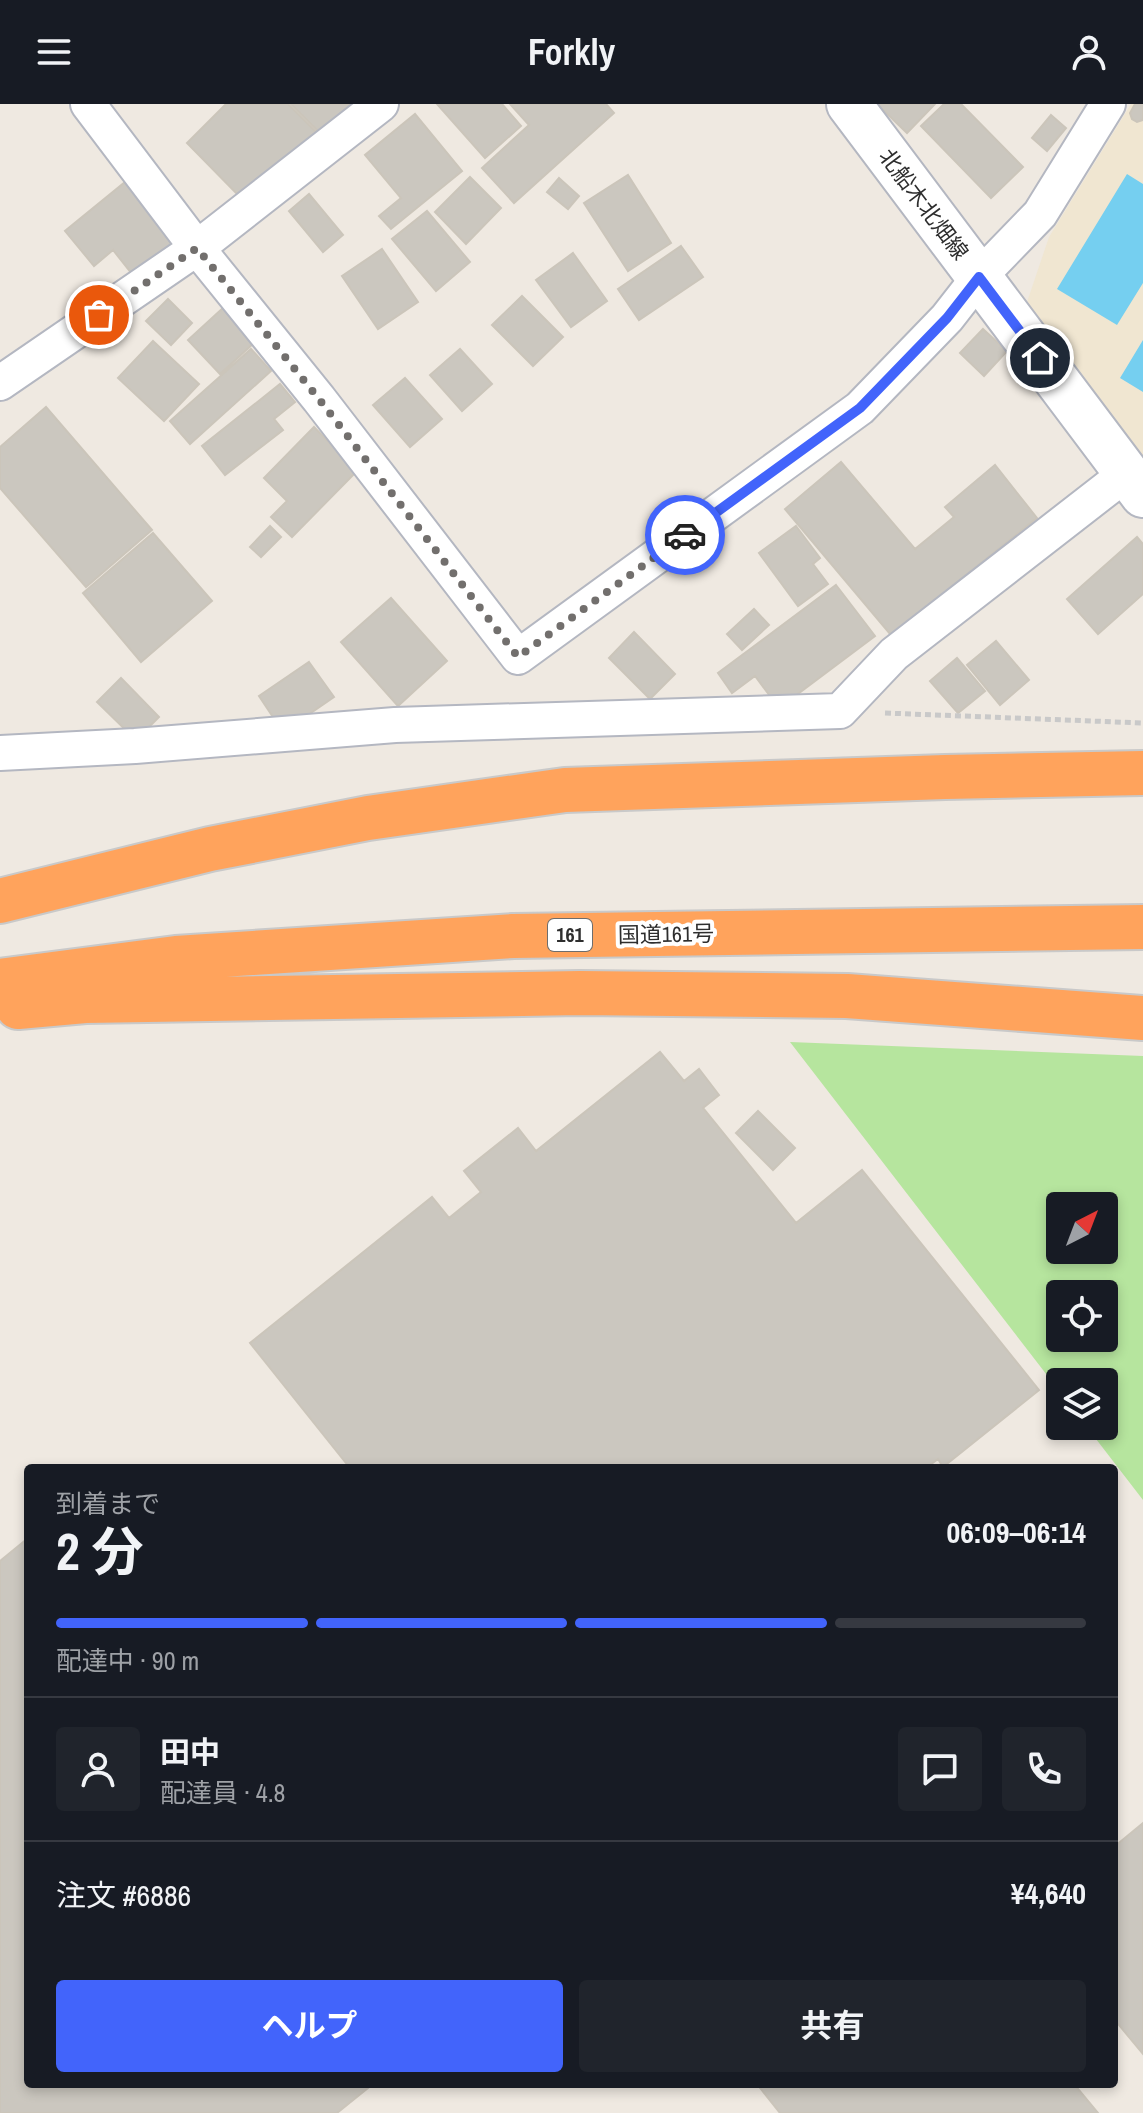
<!DOCTYPE html>
<html lang="ja">
<meta charset="utf-8">
<style>
:root{--surface:#171b24;--page:#20242c;--text:#f1f3f6;--muted:#9ea1a6;--line:#363941;--accent:#4264fb}
body{margin:0;font-family:"Archivo Narrow","Noto Sans JP",sans-serif;background:var(--page);color:var(--text);height:100vh;display:flex;flex-direction:column;font-size:30px;white-space:nowrap}
*{box-sizing:border-box;margin:0}
p{font-size:26px;color:var(--muted)}
.icon{flex:none;width:44px;height:44px;fill:none;stroke:currentColor;stroke-width:2;stroke-linecap:round;stroke-linejoin:round}
.map{position:relative;flex:1;overflow:hidden}
.drawer{position:absolute;left:24px;top:1360px;width:1094px;height:624px;display:flex;flex-direction:column;background:var(--surface);border-radius:8px;box-shadow:0 4px 12px #0003}
.drawer>*{flex:none}
.needle{width:52px;rotate:42deg}
.tools{position:absolute;left:1046px;top:1088px;display:grid;gap:16px}
.tools a{display:grid;place-items:center;width:72px;height:72px;border-radius:8px;background:var(--surface);box-shadow:0 4px 12px #0003;font-size:40px}
.pin{position:absolute;display:grid;place-items:center;width:68px;height:68px;color:#fff;margin:-34px;border:4px solid #fff;border-radius:50%;box-shadow:0 2px 8px #0007}
.courier{position:absolute;display:grid;place-items:center;width:80px;height:80px;margin:-40px;border:6px solid #4264fb;border-radius:50%;background:#fff;color:#222;box-shadow:0 2px 10px #0007}
.summary em{font-style:normal;font-weight:700}
.summary div{display:flex;flex-direction:column-reverse}
.summary{display:flex;align-items:center;justify-content:space-between;height:136px;padding:0 32px}
h1{font-size:52px;font-weight:700;line-height:60px}
.bar{display:grid;grid-template-columns:repeat(4,1fr);gap:12px 8px;align-content:center;height:96px;padding:0 32px}
.bar i{height:10px;border-radius:6px;background:var(--line)}
.bar .selected{background:var(--accent)}
.bar p{grid-column:span 4}
.line{display:flex;align-items:center;gap:20px;padding:0 32px;border-top:2px solid var(--line)}
.line div{flex:1}
.round{display:grid;place-items:center;flex:none;width:84px;height:84px;border-radius:8px;background:var(--page)}
.cta{display:flex;gap:16px;margin-top:auto;padding:16px 32px}
.cta a{flex:1;height:92px;border-radius:8px;background:var(--accent);color:#fff;font-size:32px;font-weight:700;line-height:92px;text-align:center}
.cta a+a{background:var(--page);color:var(--text)}
header{display:flex;justify-content:space-between;align-items:center;height:104px;padding:0 32px;background:var(--surface);font-size:36px;font-weight:700}
.map>svg:first-child{display:block}
.education{fill:#f0e6d1}
.green{fill:#b6e59e;fill-rule:evenodd}
.water{fill:#75cff0}
.building{fill:#cbc7bf;stroke:#cbc5ba;stroke-width:2}
.lines{fill:none;stroke-linecap:round;stroke-linejoin:round}
.street-casing{stroke:#b4b7c1;stroke-width:38}
.secondary-casing{stroke:#b4b7c1;stroke-width:48}
.highway-casing{stroke:#c9c9c9;stroke-width:48}
.path{stroke:#c9c9c9;stroke-width:5;stroke-dasharray:6 4;stroke-linecap:butt}
.street{stroke:#fff;stroke-width:34}
.secondary{stroke:#fff;stroke-width:44}
.highway{stroke:#ffa35c;stroke-width:44}
.done{stroke:#726f6d;stroke-width:8;stroke-dasharray:0 14.4}
.route{stroke:#4264fb;stroke-width:10}
.labels{text-anchor:middle;stroke-width:8;stroke-linejoin:round;paint-order:stroke}
.shield{fill:#fff;stroke:#6d6d6d;stroke-width:2}
.shield-label{font-size:20px;font-weight:bold;fill:#2e2e2e}
.street-label{font-size:22px;fill:#2e2e2e;stroke:#fff}
</style>
<header><svg class="icon" aria-label="menu" viewBox="0 0 24 24"><path d="M4 6h16M4 12h16M4 18h16"/></svg>Forkly<svg class="icon" aria-label="person" viewBox="0 0 24 24"><circle cx="12" cy="8" r="4"/><path d="M4 21q1-7 8-7t8 7"/></svg></header>
<div class="map">
<svg width="1143" height="2009" viewBox="0 0 1143 2009">
<rect width="100%" height="100%" fill="#efe9e1"/>
<!-- education -->
<path class="education" d="M1131,0H1143V357L1026,201L1049,133Z"/>
<!-- green -->
<path class="green" d="M790,938L1143,952V1396L1086,1322H1104V1278H1060V1288ZM1060,1102H1104V1146H1060ZM1060,1190H1104V1234H1060Z"/>
<!-- water -->
<path class="water" d="M1127,70L1143,80V179L1117,221L1057,185Z
M1143,236V288L1120,274Z"/>
<!-- building -->
<path class="building" d="M226,0H288L317,29L246,99L187,39Z
M291,0H355L323,32Z
M437,0H502L521,22L485,54Z
M510,0H606L614,9L514,99L482,64L529,21Z
M877,0H935L907,29Z
M944,0H961L1023,63L991,94L921,22Z
M1135,0H1143V16L1137,18L1132,15L1130,9Z
M415,10L462,67L391,125L379,112L401,94L365,51Z
M1051,11L1066,24L1047,47L1032,34Z
M628,71L671,139L628,167L584,99Z
M470,73L501,104L466,140L435,108Z
M130,74L186,142L140,180L113,146L94,162L65,127Z
M559,74L579,92L568,105L547,88Z
M309,90L343,131L323,148L289,107Z
M427,107L470,158L436,187L392,135Z
M681,142L703,173L639,216L618,185Z
M382,145L418,198L378,225L342,172Z
M573,149L607,197L571,223L536,176Z
M522,192L563,233L533,262L492,221Z
M168,195L192,219L171,241L146,217Z
M223,204L254,239L220,270L188,236Z
M983,225L1007,247L984,272L960,249Z
M153,237L199,280L164,317L118,274Z
M251,245L271,267L190,340L170,317Z
M460,245L492,280L462,307L430,271Z
M405,274L442,315L410,343L373,301Z
M280,280L295,298L274,315L283,326L225,371L202,342Z
M46,303L152,426L86,483L0,384V343Z
M314,323L357,367L292,433L271,413L287,397L264,374Z
M841,358L915,445L954,413L945,403L995,361L1037,414L891,531L785,405Z
M270,422L281,433L261,453L250,443Z
M796,422L820,454L813,460L828,480L798,502L759,449Z
M153,429L212,497L141,558L83,489Z
M1137,433L1143,440V490L1098,530L1067,495Z
M836,481L875,532L779,604L755,572L732,589L718,569Z
M391,494L447,557L398,602L341,538Z
M754,505L769,521L742,546L727,530Z
M634,528L675,570L650,595L609,554Z
M996,537L1029,576L1000,601L967,561Z
M957,554L985,587L958,609L930,577Z
M309,558L334,593L283,628L259,592Z
M121,574L159,613L136,636L97,598Z
M660,948L684,977L699,965L719,991L703,1004L796,1119L862,1066L1039,1286L943,1363L938,1355L926,1364H350L250,1239L432,1093L449,1114L481,1088L464,1067L518,1024L536,1047Z
M758,1007L795,1044L773,1066L736,1029Z
M28,1434V1980H373L337,2009H0V1457Z
M1143,1719V1950L1114,1915V1743Z
M757,1980H1074L1098,2009H780Z"/>
<g class="lines">
<defs>
<path id="street" d="M88,0L197,144L319,295L518,553L860,304L947,214L979,173L1040,110L1108,0
M0,279L197,144L381,0
M0,649L135,642L395,621L840,607L894,550L1127,369"/>
<path id="secondary" d="M849,0L1143,391"/>
<path id="highway" d="M0,797L210,745L368,714L565,686L945,673L1143,669
M0,877L176,854L513,832L1143,823
M18,903L85,897L580,889L847,892L1143,914"/>
</defs>
<!-- street casing -->
<use href="#street" class="street-casing"/>
<!-- secondary casing -->
<use href="#secondary" class="secondary-casing"/>
<!-- highway casing -->
<use href="#highway" class="highway-casing"/>
<!-- path -->
<path class="path" d="M885,609L1143,619"/>
<!-- street -->
<use href="#street" class="street"/>
<!-- secondary -->
<use href="#secondary" class="secondary"/>
<!-- highway -->
<use href="#highway" class="highway"/>
</g>
<g class="lines">
<!-- done -->
<path class="done" d="M99,211L197,144L319,295L518,553L685,431"/>
<!-- route -->
<path class="route" d="M685,431L860,304L947,214L979,173L1040,254"/>
</g>
<g class="labels">
<!-- shield labels -->
<rect class="shield" x="548" y="815" width="44" height="32" rx="6"/>
<g class="shield-label">
<text x="570" y="838">161</text>
</g>
<!-- street labels -->
<g class="street-label">
<text transform="translate(924 100) rotate(53)" y="8">北船木北畑線</text>
<text transform="translate(666 830) rotate(-1)" y="8">国道161号</text>
</g>
</g>
</svg>
<div class="tools">
<a><svg class="needle" viewBox="-14 -14 28 28"><path d="M0-13l5 13h-10z" fill="#e53935"/><path d="M0 13l5-13h-10z" fill="#9ea1a6"/></svg></a>
<a><svg class="icon" aria-label="locate" viewBox="0 0 24 24"><circle cx="12" cy="12" r="6"/><path d="M12 2v4M12 18v4M2 12h4M18 12h4"/></svg></a>
<a><svg class="icon" aria-label="layers" viewBox="0 0 24 24"><path d="M12 4l9 5-9 5-9-5zM3 14l9 5 9-5"/></svg></a>
</div>
<div class="pin" style="left:99px;top:211px;background:#ea580c"><svg class="icon" aria-label="bag" viewBox="0 0 24 24"><path d="M5 8h14l-1 12H6zM9 8a3 3 0 0 1 6 0"/></svg></div>
<div class="pin" style="left:1040px;top:254px;background:#1f2937"><svg class="icon" aria-label="home" viewBox="0 0 24 24"><path d="M3 11l9-7 9 7M6 9v11h12V9"/></svg></div>
<div class="courier" style="left:685px;top:431px"><svg class="icon" aria-label="car" viewBox="0 0 24 24"><path d="M5 17H2v-5l4-1 3-4h7l3 4 3 1v5h-3M9 17h6M6 11h13"/><circle cx="7" cy="17" r="2"/><circle cx="17" cy="17" r="2"/></svg></div>
<section class="drawer">
<div class="summary"><div><h1>2 分</h1><p>到着まで</p></div><em>06:09–06:14</em></div>
<div class="bar"><i class="selected"></i><i class="selected"></i><i class="selected"></i><i></i><p>配達中 · 90 m</p></div>
<div class="line" style="height:144px"><a class="round"><svg class="icon" aria-label="person" viewBox="0 0 24 24"><circle cx="12" cy="8" r="4"/><path d="M4 21q1-7 8-7t8 7"/></svg></a><div><b>田中</b><p>配達員 · 4.8</p></div><a class="round"><svg class="icon" aria-label="chat" viewBox="0 0 24 24"><path d="M4 5h16v11H9l-5 4z"/></svg></a><a class="round"><svg class="icon" aria-label="phone" viewBox="0 0 24 24"><path d="M5 4h4l2 5-3 2q2 4 5 5l2-3 5 2v4C11 20 4 13 5 4z"/></svg></a></div>
<div class="line" style="height:104px"><div>注文 #6886</div><b>¥4,640</b></div>
<div class="cta"><a>ヘルプ</a><a>共有</a></div>
</section>
</div>
